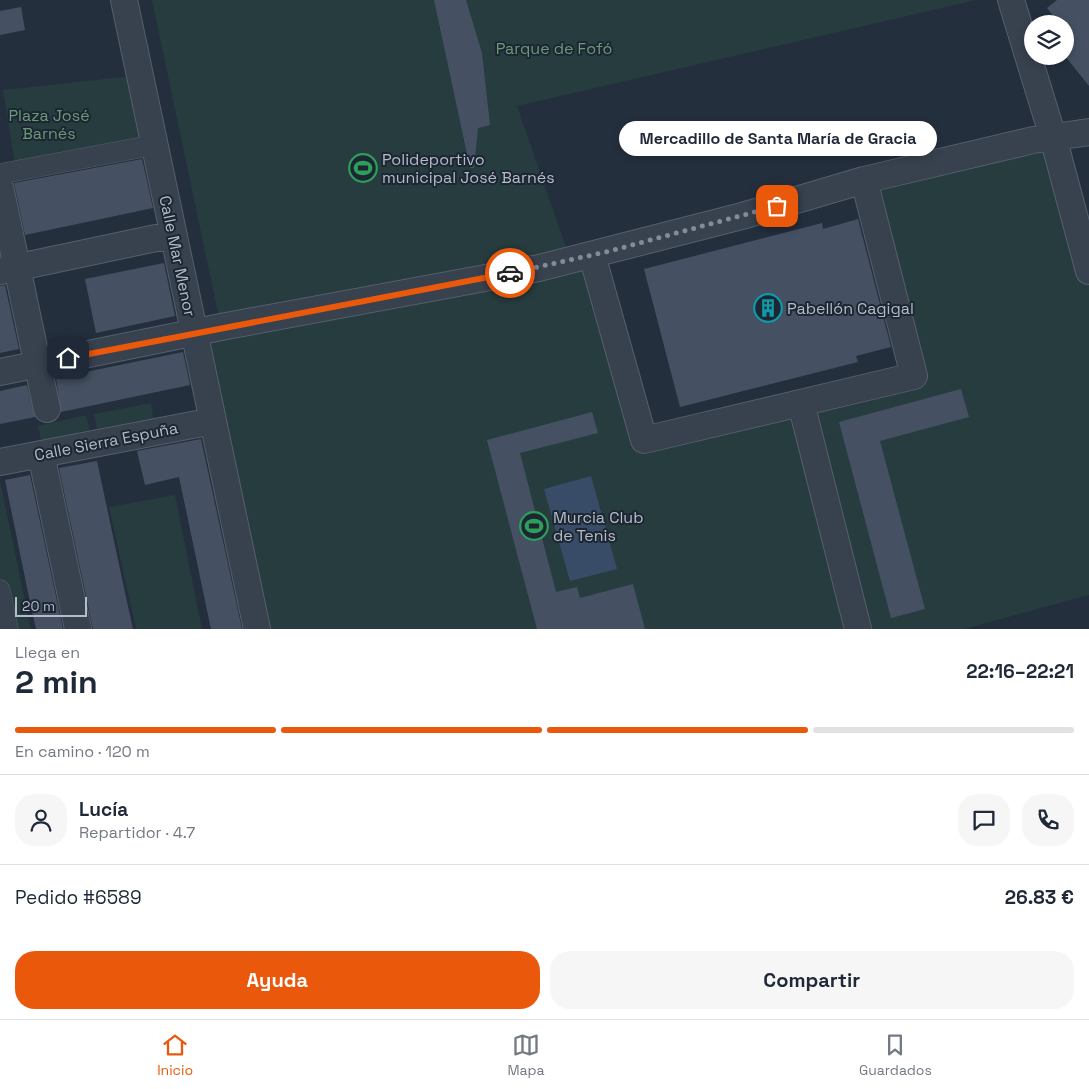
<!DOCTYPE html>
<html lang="es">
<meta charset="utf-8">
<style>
:root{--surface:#fff;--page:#f6f6f7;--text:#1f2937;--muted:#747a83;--line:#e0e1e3;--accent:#ea580c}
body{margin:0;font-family:"Space Grotesk",sans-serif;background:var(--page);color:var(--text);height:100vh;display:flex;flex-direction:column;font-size:19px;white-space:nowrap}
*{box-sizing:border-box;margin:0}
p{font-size:16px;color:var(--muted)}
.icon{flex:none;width:28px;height:28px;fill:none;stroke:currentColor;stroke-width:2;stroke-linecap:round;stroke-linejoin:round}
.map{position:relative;height:629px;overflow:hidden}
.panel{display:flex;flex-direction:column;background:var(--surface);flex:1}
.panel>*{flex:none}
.controls{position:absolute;left:1024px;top:15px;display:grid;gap:10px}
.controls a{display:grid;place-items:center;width:50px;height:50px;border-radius:50%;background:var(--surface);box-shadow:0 2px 8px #0003;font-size:25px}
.scale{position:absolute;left:15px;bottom:12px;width:72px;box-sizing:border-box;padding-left:5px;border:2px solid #b4bcc9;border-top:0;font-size:14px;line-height:18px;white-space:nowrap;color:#b4bcc9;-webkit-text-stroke:4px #1d2633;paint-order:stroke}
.pin{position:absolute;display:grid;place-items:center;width:42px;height:42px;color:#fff;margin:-21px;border-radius:10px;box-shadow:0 2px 8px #0006}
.courier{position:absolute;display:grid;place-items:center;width:50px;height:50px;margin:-25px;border:4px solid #ea580c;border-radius:50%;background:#fff;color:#222;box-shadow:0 1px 6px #0007}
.bubble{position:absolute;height:35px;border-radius:18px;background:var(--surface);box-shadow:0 2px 8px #0003;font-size:16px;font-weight:700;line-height:35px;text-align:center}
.overview em{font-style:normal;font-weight:700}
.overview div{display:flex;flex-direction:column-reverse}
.overview{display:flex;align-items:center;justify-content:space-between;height:85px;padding:0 15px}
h1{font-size:32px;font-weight:700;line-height:38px}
.bar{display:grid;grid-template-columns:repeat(4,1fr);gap:8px 5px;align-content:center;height:60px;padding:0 15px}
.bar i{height:6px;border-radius:4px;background:var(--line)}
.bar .selected{background:var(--accent)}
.bar p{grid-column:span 4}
.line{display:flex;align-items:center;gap:12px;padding:0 15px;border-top:1px solid var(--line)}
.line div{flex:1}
.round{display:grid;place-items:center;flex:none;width:52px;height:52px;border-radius:20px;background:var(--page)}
.primary-button{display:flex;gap:10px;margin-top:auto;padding:10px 15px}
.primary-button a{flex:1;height:58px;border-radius:20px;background:var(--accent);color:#fff;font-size:20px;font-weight:700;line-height:58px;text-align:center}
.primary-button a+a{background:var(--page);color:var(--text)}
.tabs{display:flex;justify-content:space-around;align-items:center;height:70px;border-top:1px solid var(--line);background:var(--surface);font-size:14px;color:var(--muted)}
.tabs a{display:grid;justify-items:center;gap:2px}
.tabs .selected{color:var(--accent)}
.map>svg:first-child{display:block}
.green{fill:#263c3f}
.water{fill:#394c67}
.building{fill:#455162}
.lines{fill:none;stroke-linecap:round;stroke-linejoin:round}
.pedestrian-casing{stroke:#565f6c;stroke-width:21}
.minor-casing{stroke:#565f6c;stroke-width:28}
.pedestrian{stroke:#38414e;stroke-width:20}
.minor{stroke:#38414e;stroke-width:26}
.done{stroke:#828b98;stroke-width:5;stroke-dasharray:0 9}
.route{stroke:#ea580c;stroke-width:6}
.labels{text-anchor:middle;stroke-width:4;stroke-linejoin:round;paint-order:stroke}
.park-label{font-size:16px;fill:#6b9a76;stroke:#1d2633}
.poi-label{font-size:16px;fill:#b4bcc9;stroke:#1d2633;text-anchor:start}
.street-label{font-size:16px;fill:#b4bcc9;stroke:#1d2633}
</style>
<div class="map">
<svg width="1089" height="629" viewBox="0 0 1089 629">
<rect width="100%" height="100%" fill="#242f3e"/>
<!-- green -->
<path class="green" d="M152,0H976L517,106L567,250L550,251L583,258L644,440L913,376L864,180L1040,139L1044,157L1062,170L1089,271V595L964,629H257L194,333L221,327Z
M133,76L146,146L16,171L3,90Z
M151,403L153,418L97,429L94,414Z
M86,415L90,430L41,441L38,426Z
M0,481L31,629H0Z
M175,495L202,629H136L109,507Z"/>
<!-- water -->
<path class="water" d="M591,476L617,569L570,581L544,489Z"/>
<!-- building -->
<path class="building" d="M434,0H466L482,53L490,125L478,128L474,168H470Z
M1057,0H1089V86L1065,56V24H1053L1057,21L1047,8Z
M21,7L25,30L0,35V11Z
M142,159L153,208L25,235L14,183Z
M858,219L891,347L856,356L858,362L680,407L644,269L822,223L823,229Z
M164,263L175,316L96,333L85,279Z
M5,285L19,349L0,353V286Z
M183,352L190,385L61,412L56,378Z
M27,385L35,417L0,424V391Z
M961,389L969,417L880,441L925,609L891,618L839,422Z
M592,412L598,433L520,453L556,592L577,587L580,598L633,584L645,629H537L487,440Z
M201,439L242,629H211L179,477L145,485L137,451Z
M97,461L124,588L133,629H93L59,468Z
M30,475L63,629H36L31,607L5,480Z"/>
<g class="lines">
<defs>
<path id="pedestrian" d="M0,174L154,145
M0,590L8,629"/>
<path id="minor" d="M124,0L257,629
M1011,0L1053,137L1089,271
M0,187L47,409
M592,255L644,440L914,376L864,180
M0,271L156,238H174
M0,372L221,327L539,268L742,216L864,180L1033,140L1089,132
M801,403L858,629
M41,454L78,629
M0,462L213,421"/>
</defs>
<!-- pedestrian casing -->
<use href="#pedestrian" class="pedestrian-casing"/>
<!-- minor casing -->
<use href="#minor" class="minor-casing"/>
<!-- pedestrian -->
<use href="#pedestrian" class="pedestrian"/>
<!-- minor -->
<use href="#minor" class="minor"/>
</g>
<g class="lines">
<!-- done -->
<path class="done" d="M510,273L606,252L777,206"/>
<!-- route -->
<path class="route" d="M68,358L510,273"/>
</g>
<!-- icons -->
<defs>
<symbol id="stadium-ring" viewBox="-11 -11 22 22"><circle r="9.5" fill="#1d2633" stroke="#2e9e5b" stroke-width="1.5"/><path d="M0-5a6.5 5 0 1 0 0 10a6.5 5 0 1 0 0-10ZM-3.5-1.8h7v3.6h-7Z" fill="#2e9e5b"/></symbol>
<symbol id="building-ring" viewBox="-11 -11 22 22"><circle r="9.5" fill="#1d2633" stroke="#0f9aa8" stroke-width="1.5"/><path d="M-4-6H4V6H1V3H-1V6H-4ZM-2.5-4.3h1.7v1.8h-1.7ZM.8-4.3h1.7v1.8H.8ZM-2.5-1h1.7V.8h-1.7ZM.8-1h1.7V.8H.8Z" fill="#0f9aa8"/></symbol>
</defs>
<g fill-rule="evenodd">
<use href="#stadium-ring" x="347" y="152" width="32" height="32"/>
<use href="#building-ring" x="752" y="292" width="32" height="32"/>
<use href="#stadium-ring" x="518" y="510" width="32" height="32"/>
</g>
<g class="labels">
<!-- park labels -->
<g class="park-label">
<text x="554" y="54">Parque de Fofó</text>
<text x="49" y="121">Plaza José<tspan x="49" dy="18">Barnés</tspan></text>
</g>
<!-- poi labels -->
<g class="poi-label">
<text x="382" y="165">Polideportivo<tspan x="382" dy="18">municipal José Barnés</tspan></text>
<text x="787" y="314">Pabellón Cagigal</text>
<text x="553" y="523">Murcia Club<tspan x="553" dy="18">de Tenis</tspan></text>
</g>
<!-- street labels -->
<g class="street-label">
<text transform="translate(178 256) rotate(78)" y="6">Calle Mar Menor</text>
<text transform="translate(106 441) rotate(-11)" y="6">Calle Sierra Espuña</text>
</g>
</g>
</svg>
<div class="controls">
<a><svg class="icon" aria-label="layers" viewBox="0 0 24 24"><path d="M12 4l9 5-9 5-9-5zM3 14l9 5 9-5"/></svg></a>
</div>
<div class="scale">20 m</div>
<div class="pin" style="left:777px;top:206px;background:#ea580c"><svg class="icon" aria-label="bag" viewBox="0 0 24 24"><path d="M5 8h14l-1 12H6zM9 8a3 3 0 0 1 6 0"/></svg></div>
<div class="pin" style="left:68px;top:358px;background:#1f2937"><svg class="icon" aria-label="home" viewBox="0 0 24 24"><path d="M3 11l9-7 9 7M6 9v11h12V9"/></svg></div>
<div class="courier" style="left:510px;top:273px"><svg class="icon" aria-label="car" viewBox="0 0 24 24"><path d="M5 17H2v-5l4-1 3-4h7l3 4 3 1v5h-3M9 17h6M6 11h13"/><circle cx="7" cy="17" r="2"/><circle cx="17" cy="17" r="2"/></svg></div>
<div class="bubble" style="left:619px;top:121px;width:318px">Mercadillo de Santa María de Gracia</div>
</div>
<section class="panel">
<div class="overview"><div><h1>2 min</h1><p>Llega en</p></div><em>22:16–22:21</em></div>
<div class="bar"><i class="selected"></i><i class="selected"></i><i class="selected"></i><i></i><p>En camino · 120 m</p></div>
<div class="line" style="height:90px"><a class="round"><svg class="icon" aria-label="person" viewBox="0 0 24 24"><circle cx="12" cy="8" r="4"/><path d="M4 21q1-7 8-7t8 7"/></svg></a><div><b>Lucía</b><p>Repartidor · 4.7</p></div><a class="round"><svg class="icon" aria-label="chat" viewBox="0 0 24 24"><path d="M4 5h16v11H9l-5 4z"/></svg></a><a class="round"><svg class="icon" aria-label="phone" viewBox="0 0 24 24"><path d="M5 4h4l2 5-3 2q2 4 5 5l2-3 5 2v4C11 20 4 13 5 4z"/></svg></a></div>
<div class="line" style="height:65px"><div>Pedido #6589</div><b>26.83 €</b></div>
<div class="primary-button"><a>Ayuda</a><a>Compartir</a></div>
</section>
<nav class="tabs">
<a class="selected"><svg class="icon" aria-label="home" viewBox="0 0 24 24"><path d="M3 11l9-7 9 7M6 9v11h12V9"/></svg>Inicio</a>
<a><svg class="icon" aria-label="map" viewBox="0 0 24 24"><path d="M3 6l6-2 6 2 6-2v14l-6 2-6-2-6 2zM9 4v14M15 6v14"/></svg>Mapa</a>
<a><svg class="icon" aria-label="saved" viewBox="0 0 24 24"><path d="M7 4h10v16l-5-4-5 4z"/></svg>Guardados</a>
</nav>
